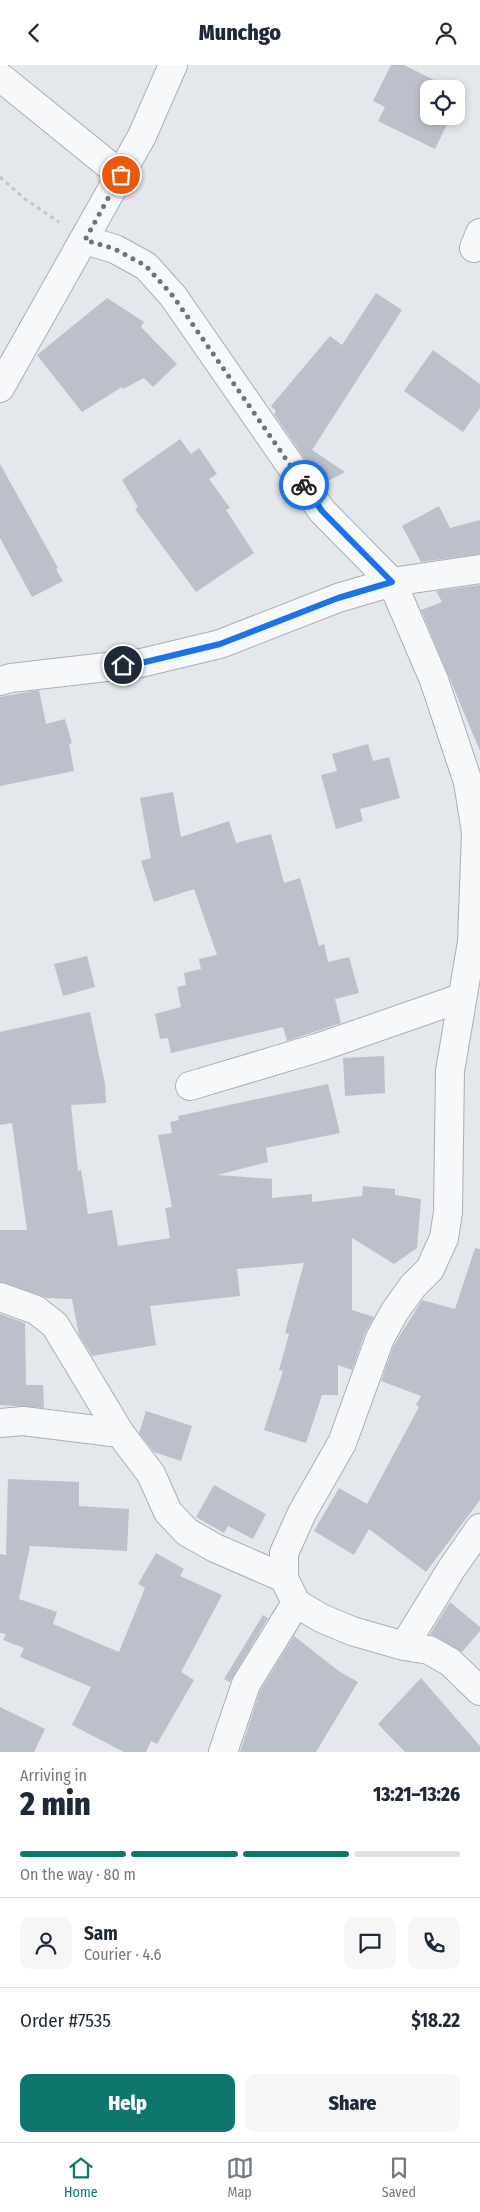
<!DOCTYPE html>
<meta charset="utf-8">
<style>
:root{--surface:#fff;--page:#f6f6f7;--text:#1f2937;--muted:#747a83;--line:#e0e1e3;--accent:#0f766e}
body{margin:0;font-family:"Fira Sans Condensed",sans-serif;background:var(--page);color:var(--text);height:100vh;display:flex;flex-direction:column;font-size:19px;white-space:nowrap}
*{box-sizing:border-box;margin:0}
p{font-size:16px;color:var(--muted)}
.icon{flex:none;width:28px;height:28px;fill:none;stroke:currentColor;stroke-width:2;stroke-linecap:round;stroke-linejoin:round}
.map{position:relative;height:1687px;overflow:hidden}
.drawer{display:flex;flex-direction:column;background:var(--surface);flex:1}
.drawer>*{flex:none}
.fabs{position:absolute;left:420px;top:15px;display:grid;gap:10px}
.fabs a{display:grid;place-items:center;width:45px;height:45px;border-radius:10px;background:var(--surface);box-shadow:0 2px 8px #0003;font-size:25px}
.pin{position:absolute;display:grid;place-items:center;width:42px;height:42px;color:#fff;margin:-21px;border:2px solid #fff;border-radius:50%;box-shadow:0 1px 5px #0007}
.courier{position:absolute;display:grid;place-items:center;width:50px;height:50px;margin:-25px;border:4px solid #1a73e8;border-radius:50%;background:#fff;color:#222;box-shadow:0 1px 6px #0007}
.head em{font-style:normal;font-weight:800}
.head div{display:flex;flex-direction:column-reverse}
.head{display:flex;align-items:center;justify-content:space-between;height:85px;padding:0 20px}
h1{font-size:32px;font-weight:800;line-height:38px}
.bar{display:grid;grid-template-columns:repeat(4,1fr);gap:8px 5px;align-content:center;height:60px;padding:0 20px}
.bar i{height:6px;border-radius:4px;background:var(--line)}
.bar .selected{background:var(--accent)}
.bar p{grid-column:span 4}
.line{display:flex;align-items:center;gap:12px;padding:0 20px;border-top:1px solid var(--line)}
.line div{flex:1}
.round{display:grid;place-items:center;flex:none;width:52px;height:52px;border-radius:10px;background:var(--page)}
.primary-button{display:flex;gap:10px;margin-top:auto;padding:10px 20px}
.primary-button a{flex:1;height:58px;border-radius:10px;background:var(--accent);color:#fff;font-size:20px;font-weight:800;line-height:58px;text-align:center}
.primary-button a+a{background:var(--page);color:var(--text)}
header{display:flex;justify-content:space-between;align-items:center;height:65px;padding:0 20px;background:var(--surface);font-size:22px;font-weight:800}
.tabs{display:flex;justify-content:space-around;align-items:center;height:70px;border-top:1px solid var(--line);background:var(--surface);font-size:14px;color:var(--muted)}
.tabs a{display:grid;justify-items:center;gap:2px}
.tabs .selected{color:var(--accent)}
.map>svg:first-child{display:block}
.building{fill:#bbc0ca}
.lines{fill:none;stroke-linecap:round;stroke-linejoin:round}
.minor-casing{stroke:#a9aeb7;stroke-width:30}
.path{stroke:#c2c5cb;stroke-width:3;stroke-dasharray:4 4;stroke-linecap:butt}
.minor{stroke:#f7f8fa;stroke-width:28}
.done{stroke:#6c737f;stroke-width:5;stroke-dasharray:0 9}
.route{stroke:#1a73e8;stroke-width:6}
</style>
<header><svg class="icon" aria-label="back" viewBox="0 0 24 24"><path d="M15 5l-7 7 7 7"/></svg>Munchgo<svg class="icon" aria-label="person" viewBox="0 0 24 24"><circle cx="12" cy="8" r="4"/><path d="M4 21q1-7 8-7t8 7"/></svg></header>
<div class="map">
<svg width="480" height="1687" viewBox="0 0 480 1687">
<rect width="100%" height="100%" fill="#e4e7ec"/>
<!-- building -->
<path class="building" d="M391,0H404L452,24H429V51H456V26L466,31L453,59L448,57L435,84L378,56L385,42L373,36Z
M376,228L402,245L312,385L345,407L322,419L274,349L276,346L271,341L330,271L342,280Z
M107,233L144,257L141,262L177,299L153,322L144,313L123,324L122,322L82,347L37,290Z
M433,285L480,319V343L463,367L404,326Z
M180,374L191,389L199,383L217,409L209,414L230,443L226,445L254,488L196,527L135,444L138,442L122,415Z
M0,399L58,503L56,504L63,516L32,532L0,473Z
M439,441L450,463L480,455V489L421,497L402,461Z
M480,520V686L421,545L442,537L436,526Z
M39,625L46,659L65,654L72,678L69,679L74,706L0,721V632Z
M368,679L373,696L389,692L400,733L360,744L363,756L336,764L321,710L337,706L332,689Z
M173,727L181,772L229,756L236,778L271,769L284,818L300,813L319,881L324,879L328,897L349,892L359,928L335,934L341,958L287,976L283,962L171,988L168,973L160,974L155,949L181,942L177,922L186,920L184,908L201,904L199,894L217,890L194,824L154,837L141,796L151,793L140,733Z
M87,891L95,922L63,931L54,899Z
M90,947L105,1019L106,1038L71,1040L78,1106L81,1105L88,1149L112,1145L118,1181L170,1173L165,1143L172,1142L158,1070L172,1068L170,1057L179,1055L178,1051L328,1019L340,1068L266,1083L268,1097L217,1110L272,1114V1133L312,1129V1137L362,1131L363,1121L395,1124V1130L421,1134L417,1183L394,1199L352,1173V1245L374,1252L365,1268L352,1305L338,1300V1330H322L306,1378L264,1365L283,1306L279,1305L289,1269L285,1268L304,1198L237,1204L240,1231L150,1241L156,1280L92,1291L79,1270L72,1234L47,1233L0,1217V1165H27L12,1058L0,1060V967Z
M384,991L385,1028L345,1031L343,993Z
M475,1183L480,1184V1435L426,1507L369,1464L354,1490L314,1466L339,1423L367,1439L419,1342L416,1340L421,1331L381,1316L394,1280L422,1235L455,1244Z
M0,1249L25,1258L26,1320H43L44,1343L0,1340Z
M146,1346L192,1361L181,1396L154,1387L139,1368Z
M8,1414L79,1417V1441L129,1444L127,1486L30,1481L19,1534L57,1547L53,1559L119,1587L145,1523L138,1519L156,1488L184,1504L180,1511L222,1530L181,1607L194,1615L157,1679L151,1676L146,1687H124L72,1660L91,1622L20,1592L24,1583L3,1575L6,1569L0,1568V1489L6,1490Z
M214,1420L266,1449L253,1474L228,1461L224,1468L196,1452Z
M450,1537L480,1562V1566L462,1587L430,1569Z
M263,1550L268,1553L230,1617L224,1614Z
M294,1571L340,1607L358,1617L316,1687H240L260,1626Z
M421,1613L480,1681V1687H405L378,1659Z
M0,1642L45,1664L34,1687H0Z"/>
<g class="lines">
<defs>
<path id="minor" d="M0,12L121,110
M85,175L115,184L146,201L173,231L322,446L392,517L434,615L468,717L476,767L472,877L450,1006L448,1147L444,1173L430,1204L413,1221L395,1246L380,1273L342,1378L302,1448L284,1488V1513L296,1538L321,1553L352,1566L404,1581L429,1585L450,1597L480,1626
M474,183L480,168
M0,323L142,71L173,0
M0,616L11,613L141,598L220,579L338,533L392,517L480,504
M190,1021L317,983L461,933
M0,1232L36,1245L55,1260L120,1368L151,1409L168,1447L187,1467L215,1483L284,1513
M0,1358L23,1356L120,1368
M404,1581L452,1503L480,1463
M223,1687L246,1619L296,1538"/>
</defs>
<!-- minor casing -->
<use href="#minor" class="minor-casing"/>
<!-- path -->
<path class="path" d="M0,112L25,134L59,157"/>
<!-- minor -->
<use href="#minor" class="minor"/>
</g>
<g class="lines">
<!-- done -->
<path class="done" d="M121,110L85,175L115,184L146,201L173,231L304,420"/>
<!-- route -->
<path class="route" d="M123,600L141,598L220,579L338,533L392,517L322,446L304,420"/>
</g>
</svg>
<div class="fabs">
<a><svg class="icon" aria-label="locate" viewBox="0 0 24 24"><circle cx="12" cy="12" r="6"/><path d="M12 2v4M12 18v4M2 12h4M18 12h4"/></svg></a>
</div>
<div class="pin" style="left:121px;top:110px;background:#ea580c"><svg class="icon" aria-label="bag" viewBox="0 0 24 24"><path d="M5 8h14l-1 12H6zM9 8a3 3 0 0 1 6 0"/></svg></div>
<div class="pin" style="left:123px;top:600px;background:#1f2937"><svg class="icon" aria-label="home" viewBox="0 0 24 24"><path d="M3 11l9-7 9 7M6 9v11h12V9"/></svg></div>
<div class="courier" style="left:304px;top:420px"><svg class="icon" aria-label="bike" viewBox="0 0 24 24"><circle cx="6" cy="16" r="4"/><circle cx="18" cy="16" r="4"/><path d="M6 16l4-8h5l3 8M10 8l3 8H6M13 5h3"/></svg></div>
</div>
<section class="drawer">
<div class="head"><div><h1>2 min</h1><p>Arriving in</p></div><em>13:21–13:26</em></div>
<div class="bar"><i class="selected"></i><i class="selected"></i><i class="selected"></i><i></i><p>On the way · 80 m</p></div>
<div class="line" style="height:90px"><a class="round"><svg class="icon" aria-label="person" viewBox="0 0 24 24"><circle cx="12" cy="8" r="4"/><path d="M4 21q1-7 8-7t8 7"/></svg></a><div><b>Sam</b><p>Courier · 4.6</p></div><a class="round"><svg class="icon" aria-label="chat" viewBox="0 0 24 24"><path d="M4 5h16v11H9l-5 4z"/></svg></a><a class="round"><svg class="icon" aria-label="phone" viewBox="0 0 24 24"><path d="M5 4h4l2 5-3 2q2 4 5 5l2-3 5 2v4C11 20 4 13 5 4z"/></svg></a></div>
<div class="line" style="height:65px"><div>Order #7535</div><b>$18.22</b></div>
<div class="primary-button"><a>Help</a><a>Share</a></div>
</section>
<nav class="tabs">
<a class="selected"><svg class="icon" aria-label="home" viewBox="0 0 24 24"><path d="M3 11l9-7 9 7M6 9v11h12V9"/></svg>Home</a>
<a><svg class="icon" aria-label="map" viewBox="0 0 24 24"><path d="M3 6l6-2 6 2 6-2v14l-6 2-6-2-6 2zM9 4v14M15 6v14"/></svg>Map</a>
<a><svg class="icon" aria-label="saved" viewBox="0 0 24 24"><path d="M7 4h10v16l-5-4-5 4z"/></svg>Saved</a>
</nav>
